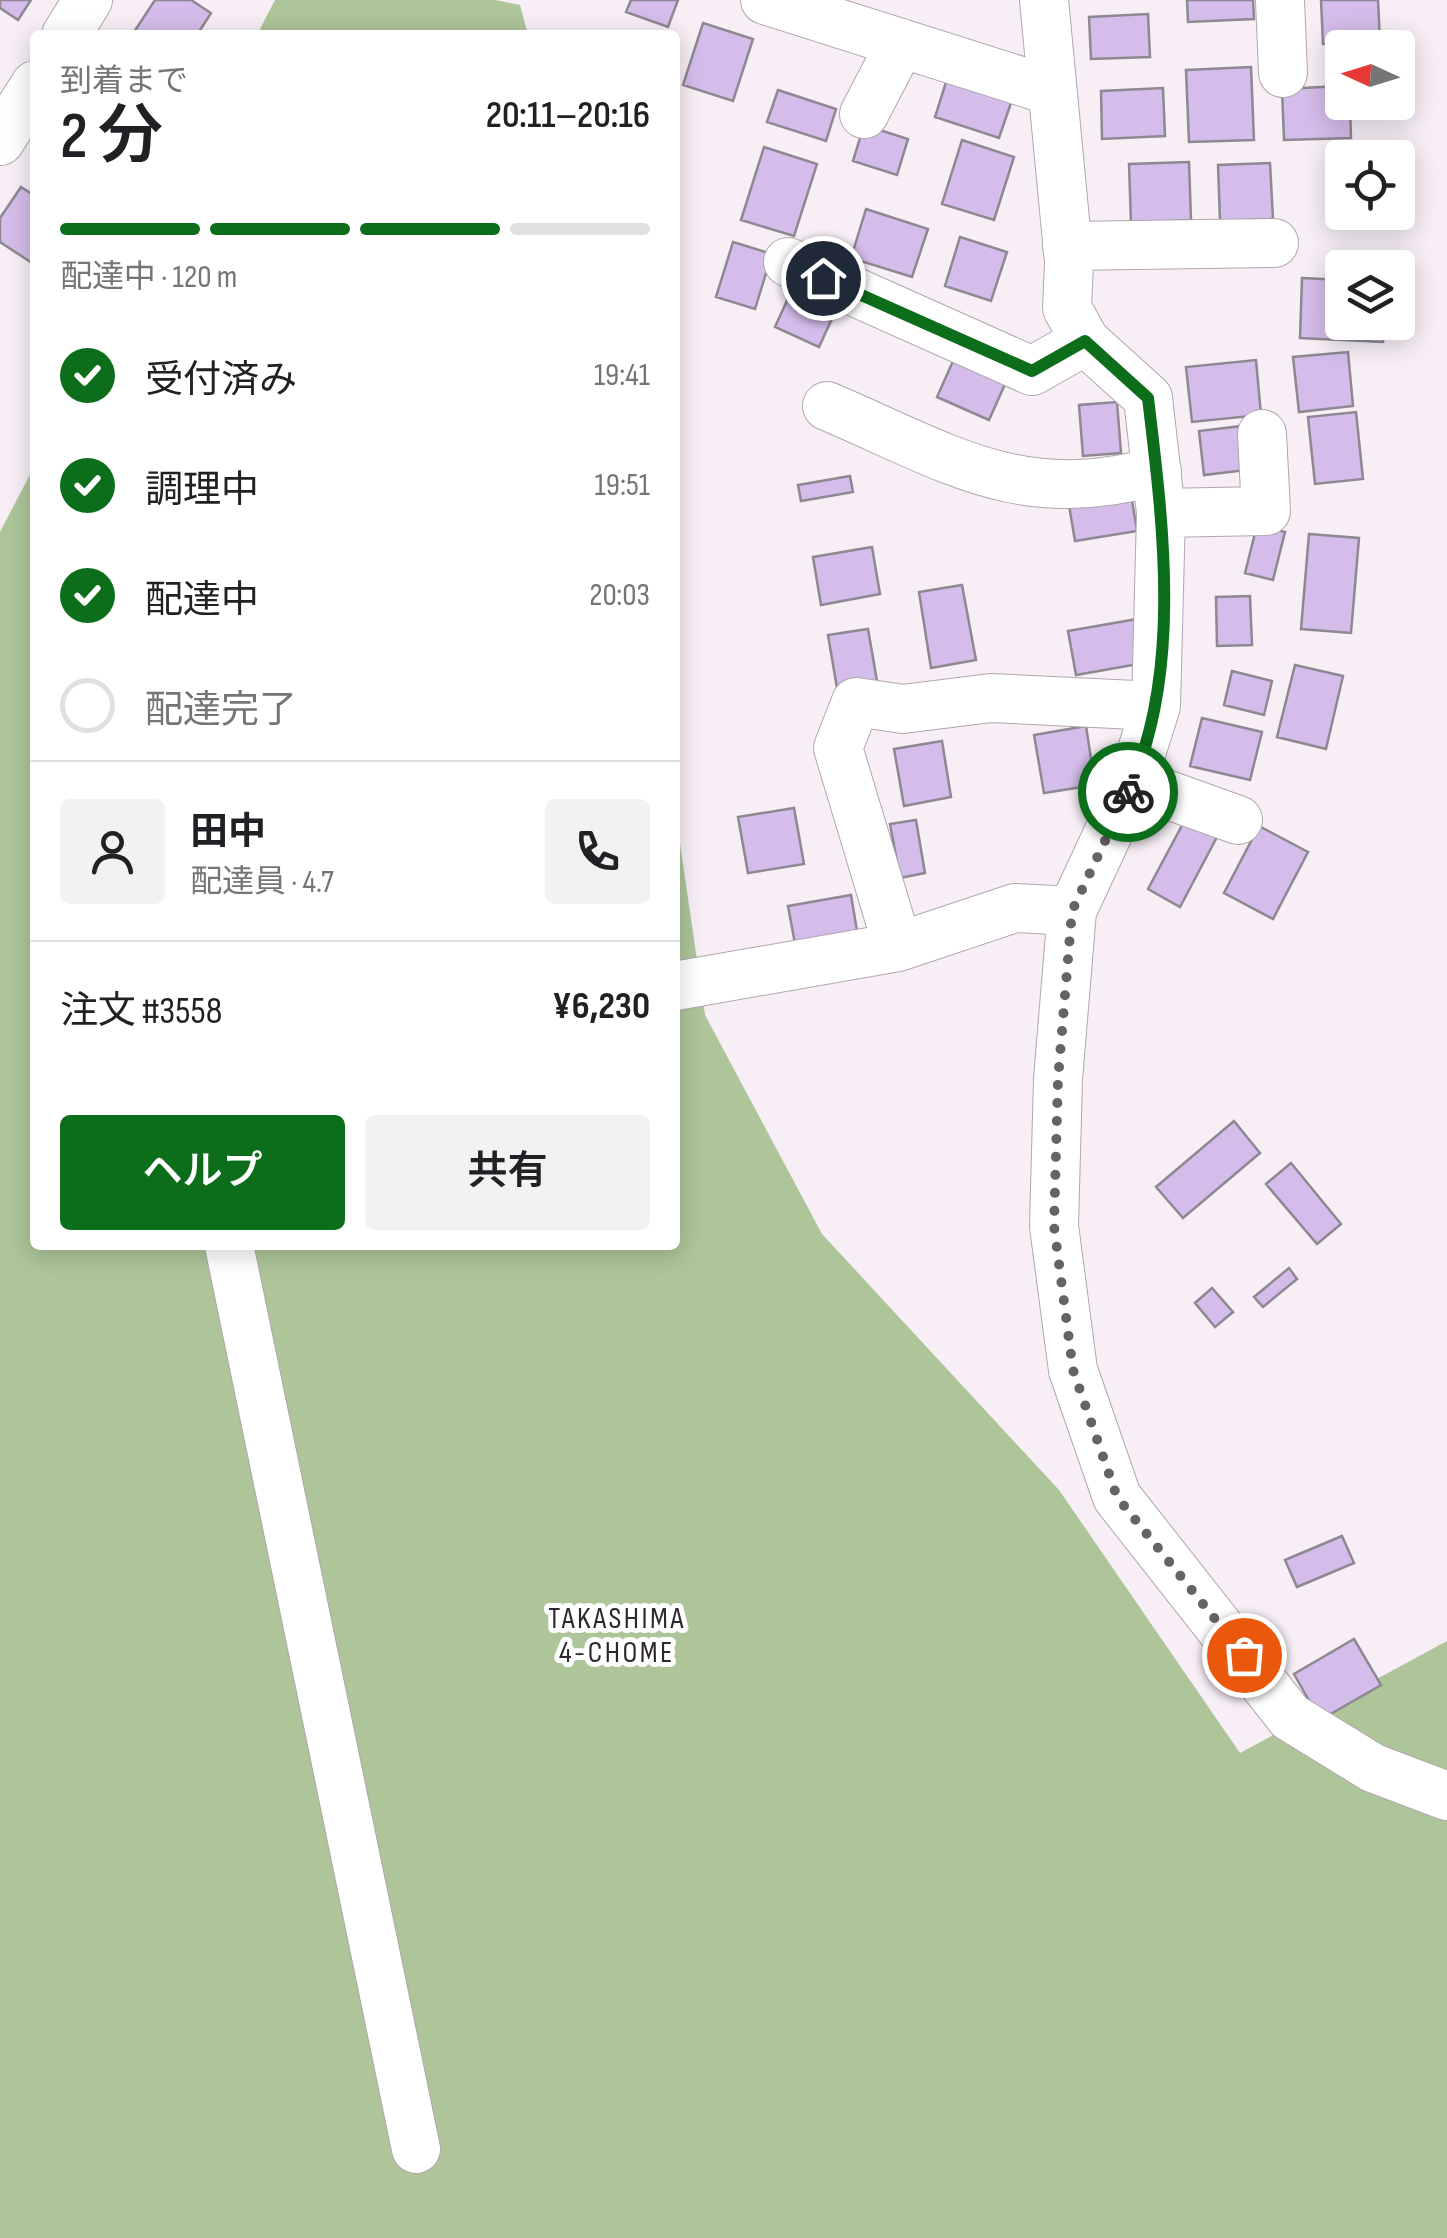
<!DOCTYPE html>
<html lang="ja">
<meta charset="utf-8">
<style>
:root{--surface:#fff;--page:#f2f2f2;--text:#202124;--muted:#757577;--line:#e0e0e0;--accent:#0c6e1b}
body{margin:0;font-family:"Sofia Sans Condensed","Noto Sans JP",sans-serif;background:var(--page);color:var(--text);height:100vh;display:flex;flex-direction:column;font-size:38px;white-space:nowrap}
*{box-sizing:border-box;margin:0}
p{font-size:32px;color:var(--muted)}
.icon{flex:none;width:55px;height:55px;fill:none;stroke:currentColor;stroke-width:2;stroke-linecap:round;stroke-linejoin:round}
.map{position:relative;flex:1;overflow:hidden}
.drawer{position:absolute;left:30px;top:30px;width:650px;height:1220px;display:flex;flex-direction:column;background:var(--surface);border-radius:10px;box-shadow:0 5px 25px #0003}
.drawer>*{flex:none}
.needle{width:65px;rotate:274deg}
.fabs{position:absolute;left:1325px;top:30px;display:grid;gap:20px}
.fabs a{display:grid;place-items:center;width:90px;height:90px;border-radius:10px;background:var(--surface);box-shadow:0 5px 25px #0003;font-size:50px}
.pin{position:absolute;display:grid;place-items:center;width:85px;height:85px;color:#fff;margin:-42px;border:5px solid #fff;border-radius:50%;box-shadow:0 2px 10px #0007}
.courier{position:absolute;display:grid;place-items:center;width:100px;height:100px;margin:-50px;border:8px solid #0c6e1b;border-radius:50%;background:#fff;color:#222;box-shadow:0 2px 12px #0007}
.headline em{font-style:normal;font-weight:600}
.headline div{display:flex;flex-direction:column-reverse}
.headline{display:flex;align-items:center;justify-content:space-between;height:170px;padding:0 30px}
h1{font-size:65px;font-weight:600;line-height:75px}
.bar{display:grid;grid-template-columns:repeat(4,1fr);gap:15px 10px;align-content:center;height:120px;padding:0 30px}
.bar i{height:12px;border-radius:8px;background:var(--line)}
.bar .on{background:var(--accent)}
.bar p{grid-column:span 4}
.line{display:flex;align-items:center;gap:25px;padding:0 30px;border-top:2px solid var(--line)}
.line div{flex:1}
.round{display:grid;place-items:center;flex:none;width:105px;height:105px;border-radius:10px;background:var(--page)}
ol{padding:0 30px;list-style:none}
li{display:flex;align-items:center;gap:30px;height:110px}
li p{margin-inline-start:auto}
li .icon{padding:10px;border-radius:50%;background:var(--accent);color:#fff;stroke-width:4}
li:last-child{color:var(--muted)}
li i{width:55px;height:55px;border:5px solid var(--line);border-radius:50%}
.button{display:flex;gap:20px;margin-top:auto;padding:20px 30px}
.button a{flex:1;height:115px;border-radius:10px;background:var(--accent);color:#fff;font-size:40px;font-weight:600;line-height:115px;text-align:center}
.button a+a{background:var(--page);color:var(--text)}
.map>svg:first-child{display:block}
.forest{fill:#adc599}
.building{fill:#d4bdea;stroke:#8d8892;stroke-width:2.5}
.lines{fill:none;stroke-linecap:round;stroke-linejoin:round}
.minor-casing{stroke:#b0a7af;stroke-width:50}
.minor{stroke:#fff;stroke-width:48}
.done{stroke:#676267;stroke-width:10;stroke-dasharray:0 18}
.route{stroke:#0c6e1b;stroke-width:12}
.labels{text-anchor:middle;stroke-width:10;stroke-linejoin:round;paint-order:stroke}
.neighbourhood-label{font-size:30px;letter-spacing:2.5px;fill:#2d272d;stroke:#fefefe}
</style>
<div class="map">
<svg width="1447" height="2238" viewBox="0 0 1447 2238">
<rect width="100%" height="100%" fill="#f7eef6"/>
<!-- forest -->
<path class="forest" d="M275,0H495L520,5L528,35H257Z
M35,465V1245H675V809L705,1015L822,1234L1059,1490L1240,1753L1447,1641V2238H0V532Z"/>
<!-- building -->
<path class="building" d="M0,0H31L18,20L0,8Z
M155,0H191L211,13L197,35H132Z
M631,0H678L668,27L626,12Z
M1187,0H1253L1254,19L1188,22Z
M1321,0H1378L1380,42L1323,44Z
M1148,14L1150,57L1091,59L1089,17Z
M703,23L753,39L733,101L683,85Z
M1251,67L1254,140L1189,142L1186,70Z
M947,79L1012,100L999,138L935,117Z
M1342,86V102H1350L1351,138L1284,140L1282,89Z
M1163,88L1165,136L1102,139L1101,91Z
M778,90L836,109L826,141L767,122Z
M864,125L908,139L897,175L853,161Z
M962,140L1014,157L994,220L942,204Z
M764,147L817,164L794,236L741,220Z
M1189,162L1191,220L1131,223L1129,164Z
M1270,163L1273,219L1220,221L1218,165Z
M21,187L35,196V265L0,242V218Z
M866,209L928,229L912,277L851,258Z
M960,237L1007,252L991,301L945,286Z
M733,242L772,254L755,309L716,297Z
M1302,278L1342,280V322H1384L1383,342L1300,338Z
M796,281L840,301L819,347L775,327Z
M958,350L1010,373L989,420L937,397Z
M1348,352L1353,406L1299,412L1293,357Z
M1256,360L1261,415L1192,422L1186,367Z
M1117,402L1121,453L1083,456L1079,405Z
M1356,412L1363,479L1315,484L1308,417Z
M1250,425L1255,469L1204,475L1199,431Z
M850,476L853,492L801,501L798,485Z
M1131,494L1137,531L1075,541L1069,505Z
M1257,525L1285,532L1273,580L1245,573Z
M1309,534L1359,538L1351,633L1301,629Z
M872,547L880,594L821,605L813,557Z
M962,585L976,660L931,668L919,592Z
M1250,596L1252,645L1217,646L1216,597Z
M1137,619L1144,663L1076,675L1068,631Z
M868,629L877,681L837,688L828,635Z
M1295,665L1343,676L1326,749L1277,737Z
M1232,671L1272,681L1264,715L1224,705Z
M1202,718L1262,732L1250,780L1190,766Z
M1086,726L1095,785L1044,793L1034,735Z
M942,741L951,797L904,806L894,749Z
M794,808L804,864L748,873L738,817Z
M1186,818L1218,835L1180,907L1148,889Z
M916,820L925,873L900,878L890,824Z
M1259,826L1308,852L1273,919L1224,893Z
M851,895L859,943L797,954L788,906Z
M1234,1121L1260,1153L1183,1218L1156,1187Z
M1291,1163L1341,1224L1317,1244L1266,1184Z
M1289,1268L1297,1279L1263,1307L1254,1297Z
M1212,1288L1233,1312L1215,1327L1195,1303Z
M1342,1536L1354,1563L1297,1587L1285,1560Z
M1354,1639L1381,1685L1320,1720L1294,1674Z"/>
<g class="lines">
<defs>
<path id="minor" d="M765,0L1052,91
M1044,0L1069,262L1067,308L1085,341L1148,398L1161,513L1156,706L1132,782L1072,911L1058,1079L1054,1226L1073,1370L1117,1497L1290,1717L1373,1768L1447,1796
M1280,0L1283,73
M66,35L88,0
M864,114L901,43
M0,141L35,85
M1067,246L1274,243
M788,262L1032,371L1085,341
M827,406C949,458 1021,509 1157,471
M1161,513L1266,511L1262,434
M1132,782L1238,820
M898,947L838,748L856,702L903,709L991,698L1156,706
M675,986L898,947L1015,908L1072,911
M229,1245L416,2149"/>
</defs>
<!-- minor casing -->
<use href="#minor" class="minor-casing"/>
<!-- minor -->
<use href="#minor" class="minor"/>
</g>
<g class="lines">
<!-- done -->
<path class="done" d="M1128,792L1072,911L1058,1079L1054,1226L1073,1370L1117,1497L1244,1655"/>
<!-- route -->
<path class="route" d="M823,278L1032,371L1085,341L1148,398C1163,523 1183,674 1128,792"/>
</g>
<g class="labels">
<!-- neighbourhood labels -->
<g class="neighbourhood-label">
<text x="617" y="1628">TAKASHIMA<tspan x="617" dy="34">4-CHOME</tspan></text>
</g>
</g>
</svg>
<div class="fabs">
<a><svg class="needle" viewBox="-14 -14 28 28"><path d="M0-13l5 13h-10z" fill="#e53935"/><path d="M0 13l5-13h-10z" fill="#757577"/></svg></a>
<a><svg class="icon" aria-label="locate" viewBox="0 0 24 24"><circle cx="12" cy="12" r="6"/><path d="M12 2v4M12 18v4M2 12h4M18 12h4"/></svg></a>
<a><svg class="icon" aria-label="layers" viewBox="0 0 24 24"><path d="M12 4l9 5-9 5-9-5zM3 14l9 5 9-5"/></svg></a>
</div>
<div class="pin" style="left:1244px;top:1655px;background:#ea580c"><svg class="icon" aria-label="bag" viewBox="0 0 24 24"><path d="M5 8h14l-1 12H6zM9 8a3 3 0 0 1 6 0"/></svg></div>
<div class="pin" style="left:823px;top:278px;background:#1f2937"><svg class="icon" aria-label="home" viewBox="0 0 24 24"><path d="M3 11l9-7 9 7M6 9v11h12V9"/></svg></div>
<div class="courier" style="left:1128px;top:792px"><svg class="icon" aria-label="bike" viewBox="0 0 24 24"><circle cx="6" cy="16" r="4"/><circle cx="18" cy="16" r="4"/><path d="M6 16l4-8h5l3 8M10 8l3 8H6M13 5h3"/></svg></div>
<section class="drawer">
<div class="headline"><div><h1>2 分</h1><p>到着まで</p></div><em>20:11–20:16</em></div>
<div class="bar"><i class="on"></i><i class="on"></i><i class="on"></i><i></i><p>配達中 · 120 m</p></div>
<ol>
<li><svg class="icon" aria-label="check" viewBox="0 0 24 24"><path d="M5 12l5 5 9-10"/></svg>受付済み<p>19:41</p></li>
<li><svg class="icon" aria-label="check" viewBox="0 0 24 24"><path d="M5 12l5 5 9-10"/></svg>調理中<p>19:51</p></li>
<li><svg class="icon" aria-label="check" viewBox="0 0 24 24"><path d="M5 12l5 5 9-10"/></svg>配達中<p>20:03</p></li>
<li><i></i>配達完了</li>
</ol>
<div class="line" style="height:180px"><a class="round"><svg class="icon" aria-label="person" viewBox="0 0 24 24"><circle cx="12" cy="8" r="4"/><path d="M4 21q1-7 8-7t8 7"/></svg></a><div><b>田中</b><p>配達員 · 4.7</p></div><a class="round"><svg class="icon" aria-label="phone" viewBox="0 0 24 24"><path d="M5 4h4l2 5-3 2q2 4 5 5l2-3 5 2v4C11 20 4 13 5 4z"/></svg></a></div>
<div class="line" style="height:130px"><div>注文 #3558</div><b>¥6,230</b></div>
<div class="button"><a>ヘルプ</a><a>共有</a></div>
</section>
</div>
